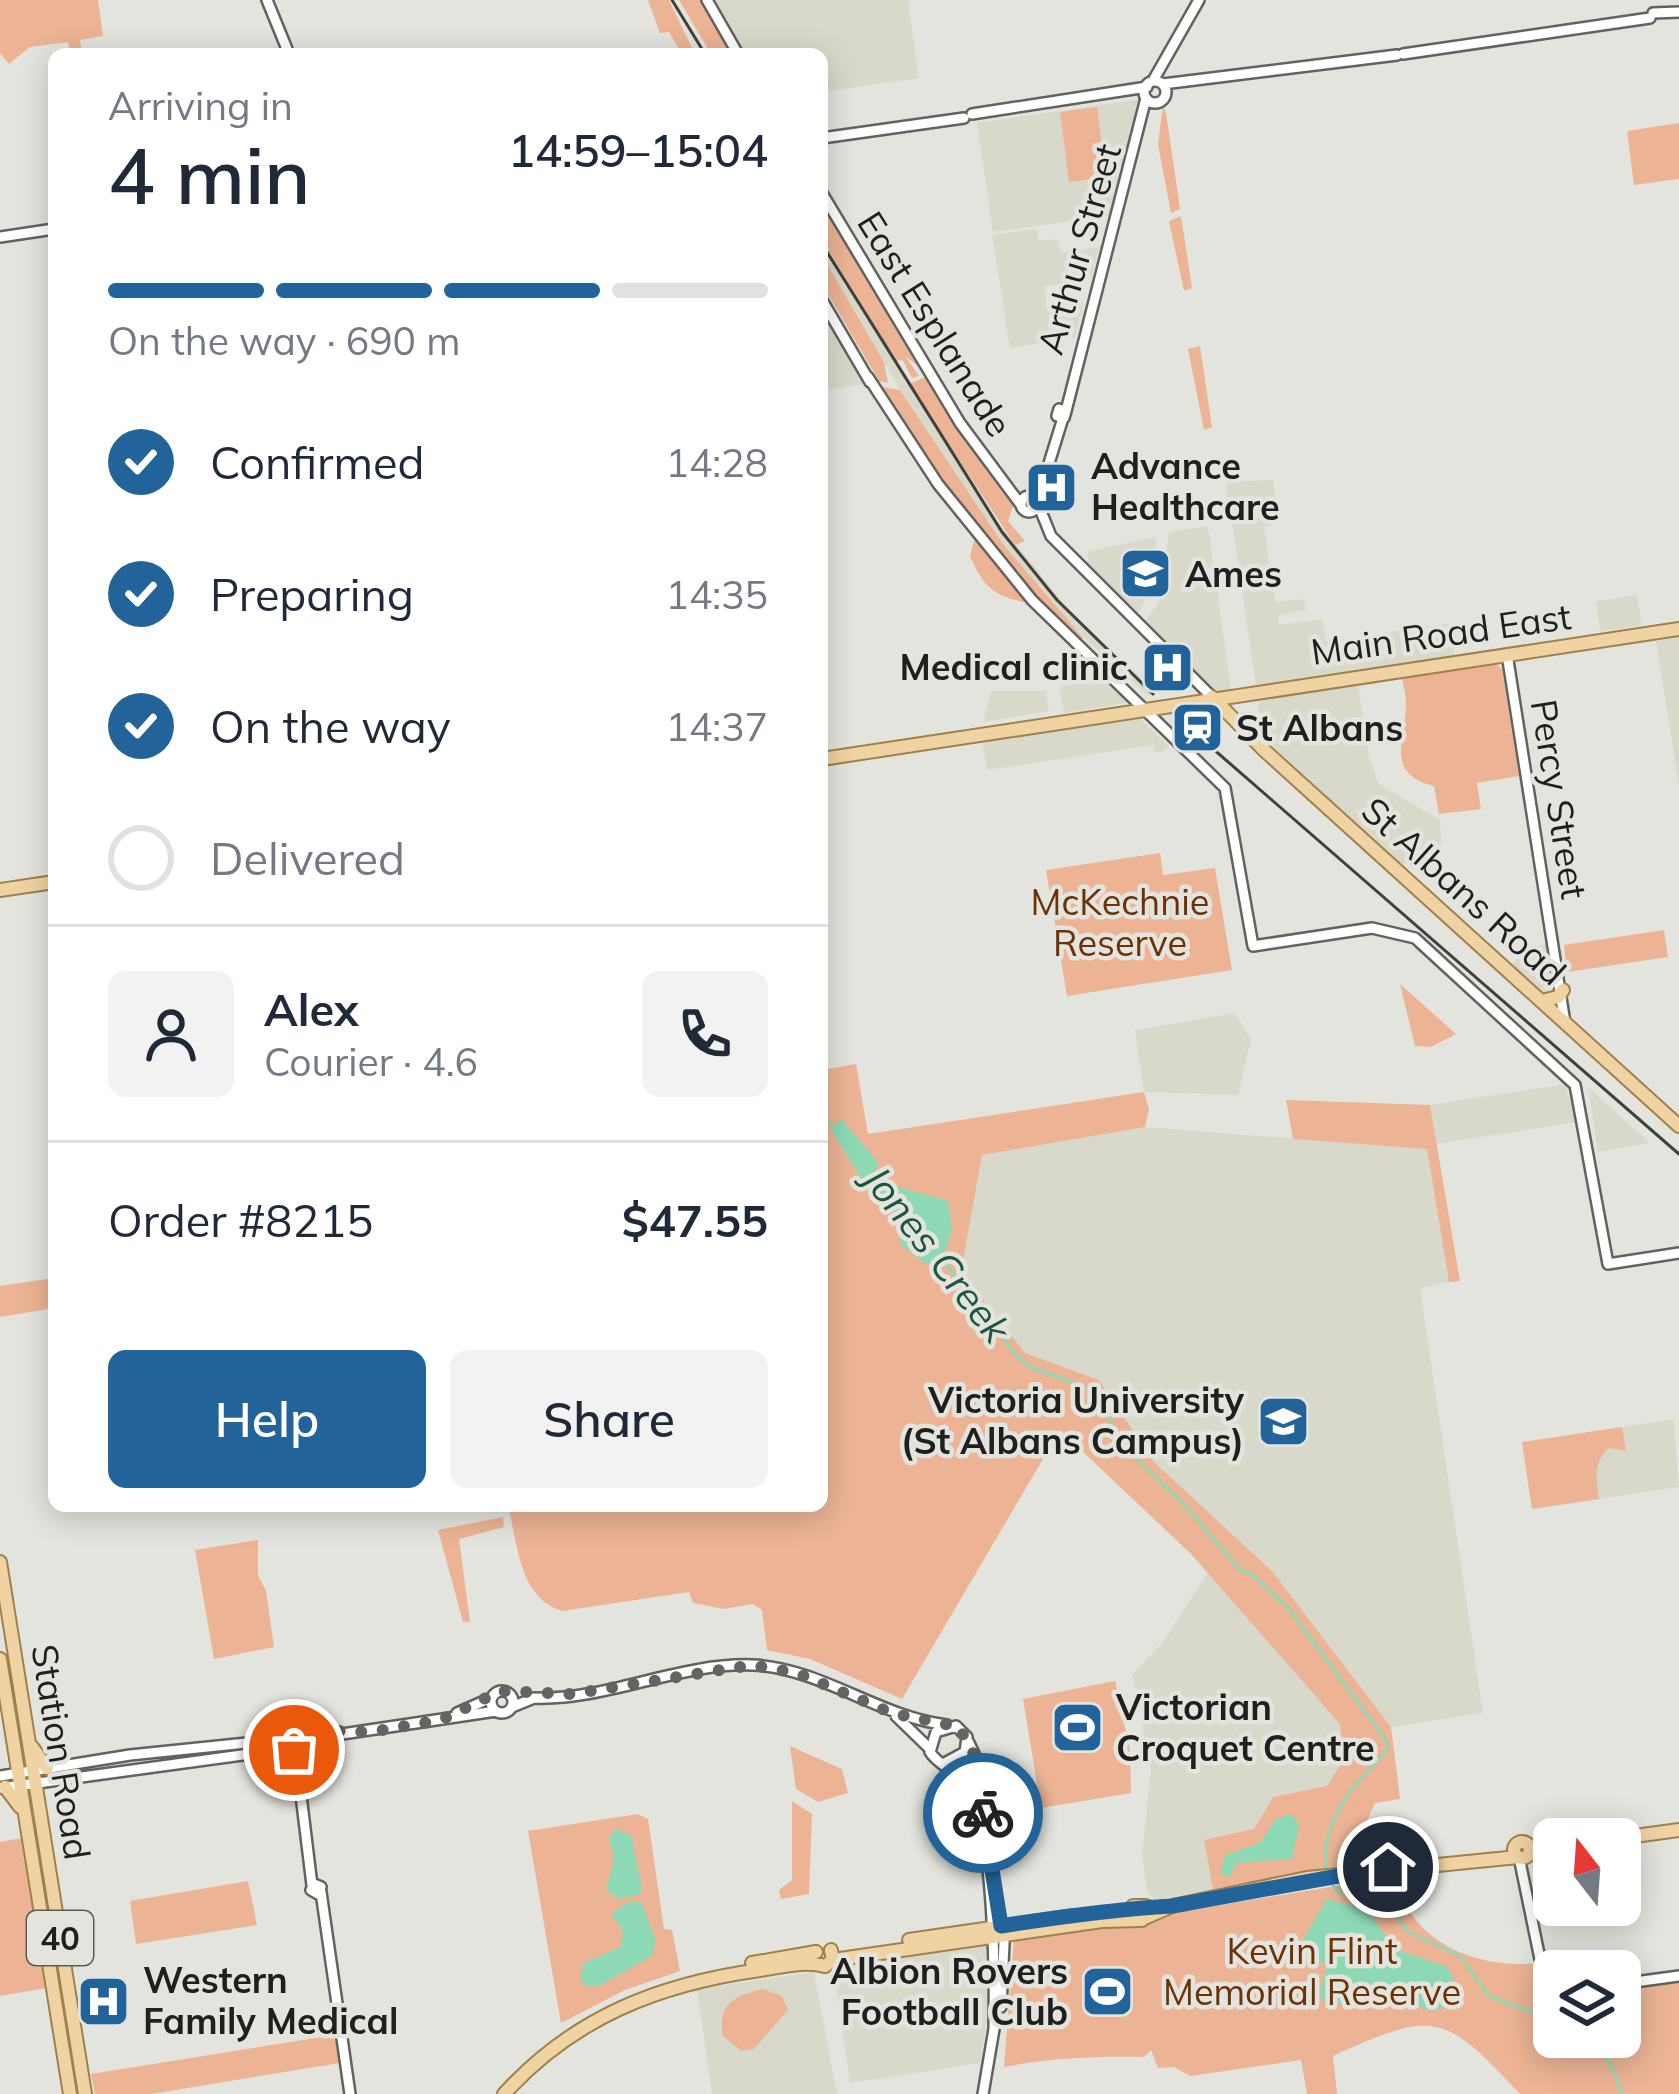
<!DOCTYPE html>
<meta charset="utf-8">
<style>
:root{--surface:#fff;--page:#f2f2f3;--text:#1f2937;--muted:#747a83;--line:#e0e1e3;--accent:#22649a}
body{margin:0;font-family:Mulish,sans-serif;background:var(--page);color:var(--text);height:100vh;display:flex;flex-direction:column;font-size:45px;white-space:nowrap}
*{box-sizing:border-box;margin:0}
p{font-size:39px;color:var(--muted)}
.icon{flex:none;width:66px;height:66px;fill:none;stroke:currentColor;stroke-width:2;stroke-linecap:round;stroke-linejoin:round}
.map{position:relative;flex:1;overflow:hidden}
.side{position:absolute;left:48px;top:48px;width:780px;height:1464px;display:flex;flex-direction:column;background:var(--surface);border-radius:18px;box-shadow:0 6px 30px #0003}
.side>*{flex:none}
.needle{width:78px;rotate:343deg}
.buttons{position:absolute;left:1533px;top:1818px;display:grid;gap:24px}
.buttons a{display:grid;place-items:center;width:108px;height:108px;border-radius:18px;background:var(--surface);box-shadow:0 6px 30px #0003;font-size:60px}
.pin{position:absolute;display:grid;place-items:center;width:102px;height:102px;color:#fff;margin:-51px;border:6px solid #fff;border-radius:50%;box-shadow:0 3px 12px #0007}
.courier{position:absolute;display:grid;place-items:center;width:120px;height:120px;margin:-60px;border:9px solid #22649a;border-radius:50%;background:#fff;color:#222;box-shadow:0 3px 15px #0007}
.summary em{font-style:normal;font-weight:600}
.summary div{display:flex;flex-direction:column-reverse}
.summary{display:flex;align-items:center;justify-content:space-between;height:204px;padding:0 60px}
h1{font-size:78px;font-weight:600;line-height:90px}
.bar{display:grid;grid-template-columns:repeat(4,1fr);gap:18px 12px;align-content:center;height:144px;padding:0 60px}
.bar i{height:15px;border-radius:9px;background:var(--line)}
.bar .on{background:var(--accent)}
.bar p{grid-column:span 4}
.line{display:flex;align-items:center;gap:30px;padding:0 60px;border-top:3px solid var(--line)}
.line div{flex:1}
.round{display:grid;place-items:center;flex:none;width:126px;height:126px;border-radius:18px;background:var(--page)}
ol{padding:0 60px;list-style:none}
li{display:flex;align-items:center;gap:36px;height:132px}
li p{margin-inline-start:auto}
li .icon{padding:12px;border-radius:50%;background:var(--accent);color:#fff;stroke-width:4}
li:last-child{color:var(--muted)}
li i{width:66px;height:66px;border:6px solid var(--line);border-radius:50%}
.primary-button{display:flex;gap:24px;margin-top:auto;padding:24px 60px}
.primary-button a{flex:1;height:138px;border-radius:18px;background:var(--accent);color:#fff;font-size:48px;font-weight:600;line-height:138px;text-align:center}
.primary-button a+a{background:var(--page);color:var(--text)}
.map>svg:first-child{display:block}
.built{fill:#d9d9cb}
.green{fill:#ecb495}
.water{fill:#8ed9b5}
.lines{fill:none;stroke-linecap:round;stroke-linejoin:round}
.stream{stroke:#8ed9b5;stroke-width:3}
.minor-casing{stroke:#63635e;stroke-width:14}
.major-casing{stroke:#a0814c;stroke-width:16}
.minor{stroke:#fff;stroke-width:9}
.major{stroke:#f0d3a3;stroke-width:12}
.rail{stroke:#40403d;stroke-width:3}
.done{stroke:#646461;stroke-width:12;stroke-dasharray:0 21.6}
.route{stroke:#22649a;stroke-width:15}
.labels{text-anchor:middle;stroke-width:9;stroke-linejoin:round;paint-order:stroke}
.shield{fill:#e4e4de;stroke:#5a5a57;stroke-width:3}
.shield-label{font-size:33px;font-weight:bold;fill:#1f1f1d}
.street-label{font-size:36px;fill:#1f1f1d;stroke:#e4e4de}
.poi-label{font-size:36px;font-weight:bold;fill:#1f1f1d;stroke:#e4e4de;text-anchor:start}
.park-label{font-size:36px;fill:#6c3207;stroke:#e4e4de}
.water-label{font-size:39px;font-style:italic;fill:#1c563e;stroke:#e4e4de}
</style>
<div class="map">
<svg width="1679" height="2094" viewBox="0 0 1679 2094">
<rect width="100%" height="100%" fill="#e4e4de"/>
<!-- built -->
<path class="built" d="M715,0H908L919,78L822,92V54H747Z
M1141,99L1108,216L993,232L977,123Z
M1037,229L1039,241L1057,239L1061,253L1099,247L1091,279L1045,286L1046,308L1084,302L1075,338L1010,348L992,235Z
M822,239L995,518L1065,605L1153,690L1149,697L1067,622L1003,544L901,391L822,255Z
M822,315L862,381L864,384L822,391Z
M1273,480L1279,523L1264,527L1275,602L1304,599L1306,610L1278,615L1279,625L1322,619L1326,641L1450,623L1455,656L1256,686L1226,482Z
M1208,526L1231,689L1217,691L1144,623L1160,600L1169,532Z
M1156,537L1154,580L1139,613L1087,566L1089,551Z
M1637,595L1642,626L1600,631L1596,601Z
M1679,637V786L1656,641Z
M1099,671L1132,702L1064,713L1059,688Z
M1358,684L1369,757L1379,784L1440,820L1441,845L1402,866L1272,746L1269,726L1261,727L1257,699Z
M991,691H1046L1049,711L983,722Z
M1137,716L1169,746L1164,751L1155,753L1154,745L987,770L982,741Z
M1548,944L1556,989L1546,995L1512,965L1526,948Z
M1235,1013L1251,1039L1238,1095L1144,1092L1135,1030Z
M1565,1084L1577,1122L1437,1144L1430,1105Z
M1588,1087L1650,1143L1598,1152Z
M1145,1127L1427,1149L1449,1282L1420,1288L1483,1713L1391,1727L1272,1571L1154,1462L1099,1380L1025,1354L961,1272L982,1155Z
M1673,1419L1679,1487L1532,1509L1522,1443Z
M1208,1572L1328,1704L1340,1724L1344,1759L1327,1786L1273,1797L1254,1829L1205,1840L1213,1889L1156,1900L1147,1892L1142,1854L1151,1770L1132,1675L1163,1642Z
M988,1944L989,2007L980,2063L850,2083L834,1972L839,1966Z
M814,1972L837,2094H712L697,1989Z"/>
<!-- green -->
<path class="green" d="M0,0H98L103,36L80,40L82,54H71L68,42L30,47L9,64L0,53Z
M648,0H669L695,54H682L669,32L660,33Z
M679,0H702L734,54H711Z
M1163,106L1166,113L1180,209L1171,213L1158,144Z
M1097,107L1106,177L1069,182L1060,112Z
M1679,123V179L1634,185L1627,131Z
M822,200L927,373L905,356L919,376L912,378L902,359L896,362L822,239Z
M1181,216L1192,288L1184,291L1169,221Z
M822,255L884,362L888,383L879,381L822,284Z
M1200,346L1212,427L1204,430L1188,349Z
M928,376L1015,501L1008,521L1025,541L1015,545L909,384Z
M875,386L900,390L1003,544L1083,638L1079,642L970,523Z
M975,537L1026,597L1024,602C992,596 983,585 970,556Z
M1496,664L1502,669L1519,776L1477,783L1481,809L1439,814L1434,786C1386,775 1404,741 1406,707C1407,698 1403,686 1402,677Z
M1160,853L1163,875L1215,868L1232,970L1067,996L1046,870Z
M1664,930L1668,957L1567,972L1564,945Z
M1400,984L1456,1034L1431,1047L1415,1046Z
M856,1064L868,1134L1144,1092L1149,1109L1145,1127L982,1155L961,1272L1025,1353L1099,1380L1154,1462L1272,1571L1391,1727L1400,1799L1375,1803L1359,1838L1364,1861L1213,1889L1204,1840L1254,1829L1273,1797L1327,1786L1344,1759L1340,1724L1191,1554L1060,1430L902,1699L810,1659L767,1650L762,1610L753,1604L724,1609L693,1603L689,1592L562,1611C519,1598 518,1545 508,1506H822V1070Z
M1286,1100L1430,1105L1460,1281L1449,1282L1427,1149L1293,1139Z
M54,1278V1308L0,1317V1286Z
M1622,1427L1626,1451L1609,1448C1593,1461 1596,1480 1599,1499L1532,1509L1522,1442Z
M503,1517L504,1527L459,1539L470,1622H463L438,1530Z
M258,1540V1575L266,1591L274,1647L214,1659L195,1550Z
M1115,1681L1130,1750L1131,1793L1041,1808L1023,1699Z
M790,1746L842,1769L848,1793L818,1802L796,1789Z
M792,1801L812,1814L809,1894L781,1899L779,1890L792,1880Z
M638,1814L648,1819L664,1929L672,1930L680,1971L625,1990L561,2023L528,1831Z
M22,1838L47,1988L0,1996V1842Z
M1397,1876C1406,1941 1478,1970 1537,1963L1547,1994L1554,1996V2037H1620V1988L1679,1982V2094H1520C1444,2013 1436,2009 1333,2056L1337,2094H1307L1301,2060L1190,2076L1174,2067L1158,2068L1151,2050L1144,2057C1097,2056 1049,2058 1004,2067L1014,1939Z
M248,1881L257,1925L136,1944L130,1901Z
M763,1989L782,1996L788,2010L754,2049L741,2051L723,2036C717,2003 735,1996 763,1989Z
M334,2035L340,2063L151,2094H95L91,2074Z"/>
<!-- water -->
<path class="water" d="M841,1119L879,1163L873,1178L863,1181L831,1130Z
M887,1184L948,1201L952,1229L943,1258L927,1265L900,1244L897,1217L879,1194Z
M1291,1814L1299,1825L1292,1859L1237,1863L1229,1877L1220,1874L1225,1855L1260,1843L1276,1819Z
M616,1829L631,1835L642,1888L639,1895L617,1899L606,1889L614,1860L609,1837Z
M1327,1899L1369,1910C1399,1960 1394,1947 1445,1966C1463,1987 1459,2008 1429,2011L1393,1992L1345,2005L1324,2002L1319,1994L1327,1965L1309,1956L1301,1943Z
M630,1901L642,1903L656,1941L652,1956L599,1986H585L580,1978L584,1963L621,1947L623,1931L611,1914Z"/>
<g class="lines">
<!-- stream -->
<path class="stream" d="M822,1114L835,1128
M940,1256L1016,1355L1030,1367L1089,1388L1133,1456L1184,1504L1240,1570L1253,1575L1288,1608L1386,1740L1388,1749C1354,1786 1320,1819 1326,1870
M1328,1879L1339,1893L1385,1895L1407,1931L1461,1957L1489,1996L1554,2021
M1573,2037C1603,2039 1614,2069 1622,2094"/>
<defs>
<path id="minor" d="M267,0L289,54
M707,0L738,54
M1653,13L1679,12
M1403,54L1650,18
M1154,79L1199,0
M1144 92a11 11 0 1 1 22 0a11 11 0 1 1-22 0Z
M1163,84L1397,55
M972,114L1147,87
M822,138L964,118
M822,193L960,423L1021,505
M0,237L54,229
M822,300L870,382
M868,377L938,484L1032,600L1225,788L1253,946L1372,928L1415,938L1575,1085L1608,1264L1679,1253
M1059,409L1066,411L1064,418L1057,416Z
M1066,411L1146,98
M1021 504a8 8 0 1 1 16 0a8 8 0 1 1-16 0Z
M1037,502L1063,418
M1038,504L1051,536L1212,697
M1507,654L1565,1023
M491 1702a11 11 0 1 1 22 0a11 11 0 1 1-22 0Z
M512,1707L534,1698C607,1701 680,1662 753,1665C821,1668 879,1717 947,1725
M457,1713L491,1698
M896,1716L929,1748
M968,1741L979,1764L983,1817
M302,1746L322,1737L496,1711
M288,1750L298,1771L312,1885
M943,1764L965,1752L967,1737L956,1726L936,1732L930,1752C939,1767 960,1771 969,1789C994,1835 995,1975 994,2030
M0,1776L130,1755L266,1741C276,1738 282,1730 291,1727L302,1733L301,1747H283V1732
M1,1788L286,1749
M988,1851L1004,1943L1001,2007
M1519,1857L1540,1959L1554,1992
M314,1884L321,1887L318,1894L311,1890Z
M321,1892L350,2094
M1620,1984L1679,1976
M983,2094L994,2029"/>
<path id="major" d="M1212,697L1264,750L1679,1126
M822,759L1679,629
M0,890L54,882
M1542,1001L1558,997L1563,990
M0,1562L85,2094
M0,1659L70,2094
M32,1747L47,1768
M5,1787L20,1807
M1613,1839L1679,1830
M1514 1850a8 8 0 1 1 16 0a8 8 0 1 1-16 0Z
M1529,1855L1554,1847
M1147,1917L1172,1906L1307,1878L1518,1857
M909,1940L1073,1916
M833,1960L1102,1921L1142,1920L1148,1915L1146,1906H1133L1134,1919
M752,1963L816,1952
M504,2094C574,2017 659,1984 760,1970C781,1967 805,1960 825,1966L833,1960L831,1950"/>
</defs>
<!-- minor casing -->
<use href="#minor" class="minor-casing"/>
<!-- major casing -->
<use href="#major" class="major-casing"/>
<!-- minor -->
<use href="#minor" class="minor"/>
<!-- major -->
<use href="#major" class="major"/>
<!-- rail -->
<path class="rail" d="M672,0L705,54
M822,244L1002,532L1057,600L1153,694
M1204,741L1679,1154"/>
</g>
<g class="lines">
<!-- done -->
<path class="done" d="M294,1750L303,1744L300,1730L371,1732L441,1720L500,1691L572,1694L752,1665L797,1673L892,1713L959,1727L979,1764L983,1813"/>
<!-- route -->
<path class="route" d="M983,1813L1001,1926C1059,1917 1117,1909 1172,1906L1388,1867"/>
</g>
<!-- icons -->
<defs>
<symbol id="hospital-square" viewBox="-11 -11 22 22"><rect x="-9" y="-9" width="18" height="18" rx="4" fill="#22649a" stroke="#e4e4de"/><path d="M-5-5h3v3.5h4V-5h3V5h-3V1.5h-4V5h-3Z" fill="#fff"/></symbol>
<symbol id="university-square" viewBox="-11 -11 22 22"><rect x="-9" y="-9" width="18" height="18" rx="4" fill="#22649a" stroke="#e4e4de"/><path d="M0-5L7-2L0 1L-7-2ZM-4 1L0 2.5L4 1V4Q0 6-4 4Z" fill="#fff"/></symbol>
<symbol id="station-square" viewBox="-11 -11 22 22"><rect x="-9" y="-9" width="18" height="18" rx="4" fill="#22649a" stroke="#e4e4de"/><path d="M-3-6H3Q5-6 5-4V2Q5 4 3 4L4.5 6H3L1.5 4h-3L-3 6H-4.5L-3 4Q-5 4-5 2V-4Q-5-6-3-6ZM-3.5-4v3h7v-3ZM-3.5 1v1.5H-2V1ZM2 1v1.5H3.5V1Z" fill="#fff"/></symbol>
<symbol id="stadium-square" viewBox="-11 -11 22 22"><rect x="-9" y="-9" width="18" height="18" rx="4" fill="#22649a" stroke="#e4e4de"/><path d="M0-5a6.5 5 0 1 0 0 10a6.5 5 0 1 0 0-10ZM-3.5-1.8h7v3.6h-7Z" fill="#fff"/></symbol>
</defs>
<g fill-rule="evenodd">
<use href="#hospital-square" x="1022" y="458" width="59" height="59"/>
<use href="#university-square" x="1116" y="544" width="59" height="59"/>
<use href="#hospital-square" x="1138" y="638" width="59" height="59"/>
<use href="#station-square" x="1168" y="698" width="59" height="59"/>
<use href="#university-square" x="1254" y="1392" width="59" height="59"/>
<use href="#stadium-square" x="1048" y="1698" width="59" height="59"/>
<use href="#stadium-square" x="1078" y="1962" width="59" height="59"/>
<use href="#hospital-square" x="74" y="1972" width="59" height="59"/>
</g>
<g class="labels">
<!-- shield labels -->
<rect class="shield" x="27" y="1911" width="66" height="54" rx="9"/>
<g class="shield-label">
<text x="60" y="1950">40</text>
</g>
<!-- street labels -->
<g class="street-label">
<text transform="translate(1079 249) rotate(-74)" y="13">Arthur Street</text>
<text transform="translate(935 324) rotate(58)" y="13">East Esplanade</text>
<text transform="translate(1441 634) rotate(-8)" y="13">Main Road East</text>
<text transform="translate(1559 799) rotate(81)" y="13">Percy Street</text>
<text transform="translate(1464 891) rotate(42)" y="13">St Albans Road</text>
<text transform="translate(61 1752) rotate(81)" y="13">Station Road</text>
</g>
<!-- poi labels -->
<g class="poi-label">
<text x="1091" y="479">Advance<tspan x="1091" dy="41">Healthcare</tspan></text>
<text x="1185" y="587">Ames</text>
<text x="1128" y="680" text-anchor="end">Medical clinic</text>
<text x="1236" y="741">St Albans</text>
<text x="1244" y="1413" text-anchor="end">Victoria University<tspan x="1244" dy="41">(St Albans Campus)</tspan></text>
<text x="1116" y="1720">Victorian<tspan x="1116" dy="41">Croquet Centre</tspan></text>
<text x="1068" y="1984" text-anchor="end">Albion Rovers<tspan x="1068" dy="41">Football Club</tspan></text>
<text x="143" y="1993">Western<tspan x="143" dy="41">Family Medical</tspan></text>
</g>
<!-- park labels -->
<g class="park-label">
<text x="1120" y="915">McKechnie<tspan x="1120" dy="41">Reserve</tspan></text>
<text x="1312" y="1964">Kevin Flint<tspan x="1312" dy="41">Memorial Reserve</tspan></text>
</g>
<!-- water labels -->
<g class="water-label">
<text transform="translate(937 1254) rotate(52)" y="14">Jones Creek</text>
</g>
</g>
</svg>
<div class="buttons">
<a><svg class="needle" viewBox="-14 -14 28 28"><path d="M0-13l5 13h-10z" fill="#e53935"/><path d="M0 13l5-13h-10z" fill="#747a83"/></svg></a>
<a><svg class="icon" aria-label="layers" viewBox="0 0 24 24"><path d="M12 4l9 5-9 5-9-5zM3 14l9 5 9-5"/></svg></a>
</div>
<div class="pin" style="left:294px;top:1750px;background:#ea580c"><svg class="icon" aria-label="bag" viewBox="0 0 24 24"><path d="M5 8h14l-1 12H6zM9 8a3 3 0 0 1 6 0"/></svg></div>
<div class="pin" style="left:1388px;top:1867px;background:#1f2937"><svg class="icon" aria-label="home" viewBox="0 0 24 24"><path d="M3 11l9-7 9 7M6 9v11h12V9"/></svg></div>
<div class="courier" style="left:983px;top:1813px"><svg class="icon" aria-label="bike" viewBox="0 0 24 24"><circle cx="6" cy="16" r="4"/><circle cx="18" cy="16" r="4"/><path d="M6 16l4-8h5l3 8M10 8l3 8H6M13 5h3"/></svg></div>
<section class="side">
<div class="summary"><div><h1>4 min</h1><p>Arriving in</p></div><em>14:59–15:04</em></div>
<div class="bar"><i class="on"></i><i class="on"></i><i class="on"></i><i></i><p>On the way · 690 m</p></div>
<ol>
<li><svg class="icon" aria-label="check" viewBox="0 0 24 24"><path d="M5 12l5 5 9-10"/></svg>Confirmed<p>14:28</p></li>
<li><svg class="icon" aria-label="check" viewBox="0 0 24 24"><path d="M5 12l5 5 9-10"/></svg>Preparing<p>14:35</p></li>
<li><svg class="icon" aria-label="check" viewBox="0 0 24 24"><path d="M5 12l5 5 9-10"/></svg>On the way<p>14:37</p></li>
<li><i></i>Delivered</li>
</ol>
<div class="line" style="height:216px"><a class="round"><svg class="icon" aria-label="person" viewBox="0 0 24 24"><circle cx="12" cy="8" r="4"/><path d="M4 21q1-7 8-7t8 7"/></svg></a><div><b>Alex</b><p>Courier · 4.6</p></div><a class="round"><svg class="icon" aria-label="phone" viewBox="0 0 24 24"><path d="M5 4h4l2 5-3 2q2 4 5 5l2-3 5 2v4C11 20 4 13 5 4z"/></svg></a></div>
<div class="line" style="height:156px"><div>Order #8215</div><b>$47.55</b></div>
<div class="primary-button"><a>Help</a><a>Share</a></div>
</section>
</div>
